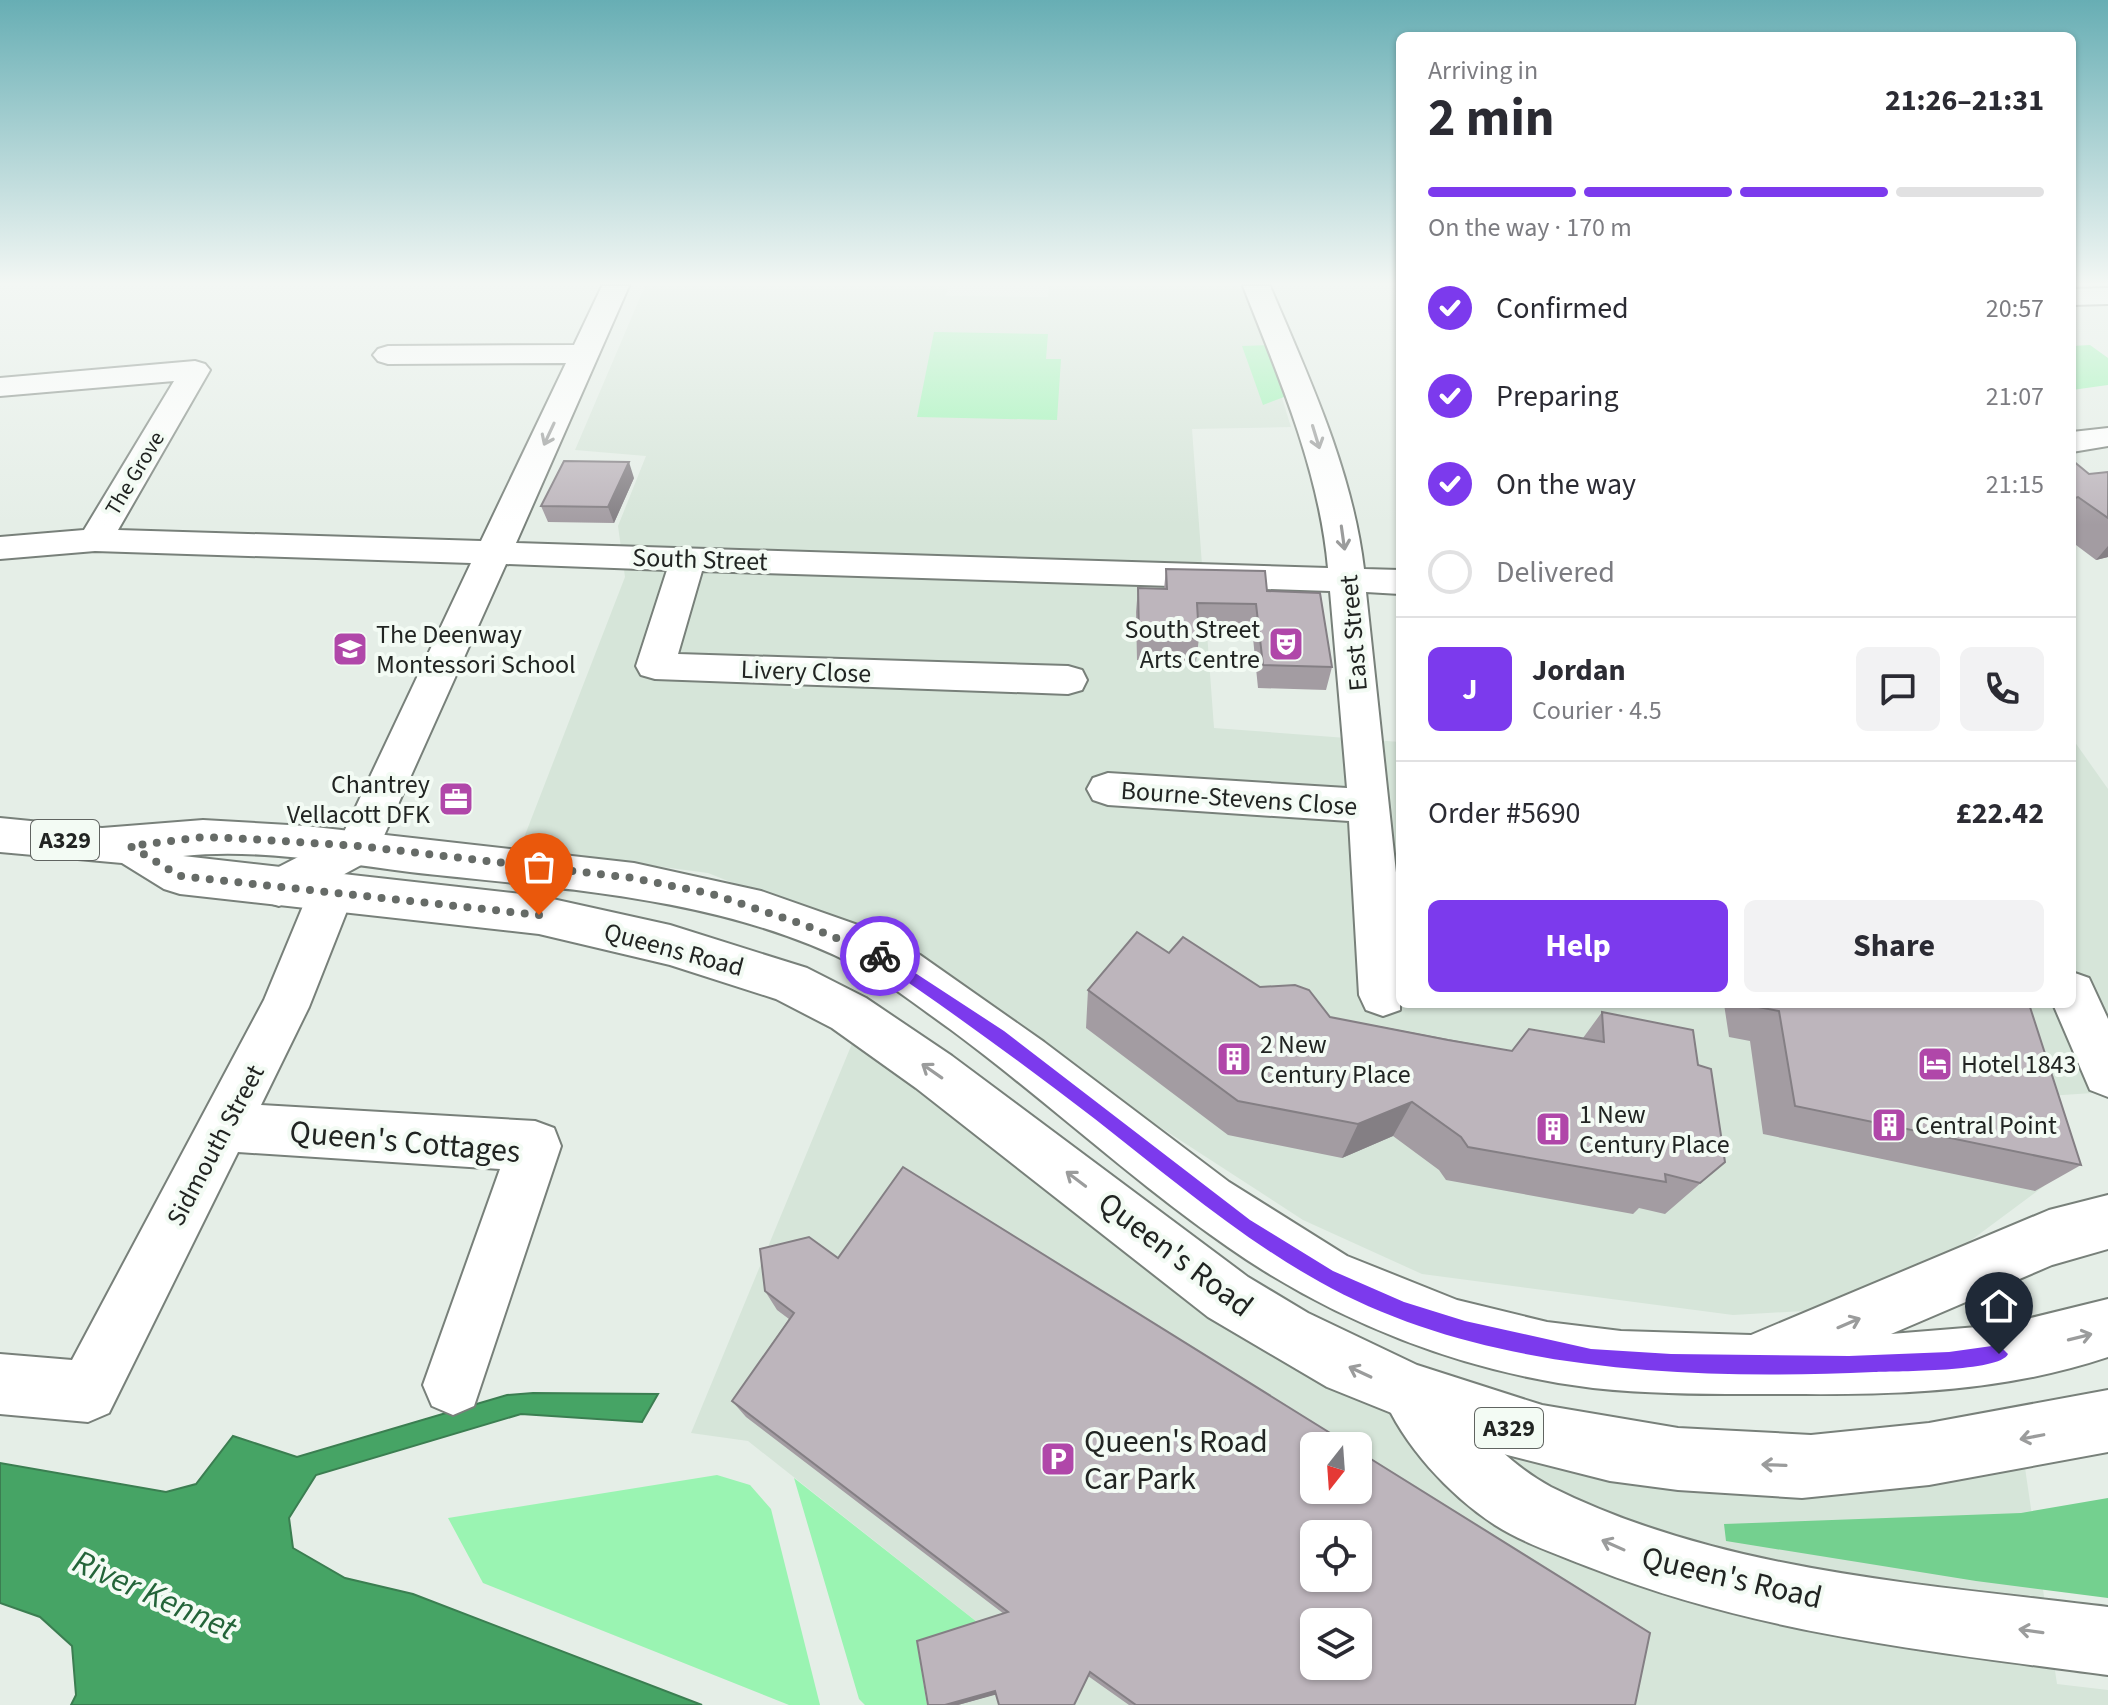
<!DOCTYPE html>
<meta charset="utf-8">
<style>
:root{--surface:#fff;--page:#f2f2f3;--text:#2b2b33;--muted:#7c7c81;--line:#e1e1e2;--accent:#7c3aed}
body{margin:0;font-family:"Source Sans 3",sans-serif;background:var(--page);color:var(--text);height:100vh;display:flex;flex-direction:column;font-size:30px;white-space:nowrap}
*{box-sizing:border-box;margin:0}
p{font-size:26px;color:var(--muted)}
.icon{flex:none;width:44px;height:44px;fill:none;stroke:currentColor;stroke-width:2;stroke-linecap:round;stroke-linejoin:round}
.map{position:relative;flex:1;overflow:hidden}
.details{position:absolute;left:1396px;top:32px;width:680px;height:976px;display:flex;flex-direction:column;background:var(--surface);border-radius:12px;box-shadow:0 2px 6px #0004}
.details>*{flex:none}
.needle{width:52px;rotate:197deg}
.tools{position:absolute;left:1300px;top:1432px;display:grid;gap:16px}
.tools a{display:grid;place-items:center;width:72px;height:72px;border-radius:12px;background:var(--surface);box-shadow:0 2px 6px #0004;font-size:40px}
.pin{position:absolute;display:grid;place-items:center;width:68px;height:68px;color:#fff;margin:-82px -34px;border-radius:50% 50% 50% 0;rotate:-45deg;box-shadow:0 0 8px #0007}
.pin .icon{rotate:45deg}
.courier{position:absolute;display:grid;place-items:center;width:80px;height:80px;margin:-40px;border:6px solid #7c3aed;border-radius:50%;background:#fff;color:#222;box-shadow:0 2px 10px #0007}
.overview em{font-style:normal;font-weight:700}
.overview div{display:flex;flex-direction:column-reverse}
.overview{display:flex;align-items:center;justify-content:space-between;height:136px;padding:0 32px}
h1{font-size:52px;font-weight:700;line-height:60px}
.bar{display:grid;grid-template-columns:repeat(4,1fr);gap:12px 8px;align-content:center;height:96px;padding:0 32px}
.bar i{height:10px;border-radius:6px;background:var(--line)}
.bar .active{background:var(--accent)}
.bar p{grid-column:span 4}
.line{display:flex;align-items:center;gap:20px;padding:0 32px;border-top:2px solid var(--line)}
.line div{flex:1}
.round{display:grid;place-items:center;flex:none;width:84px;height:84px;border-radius:12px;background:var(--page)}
ol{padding:0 32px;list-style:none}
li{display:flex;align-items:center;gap:24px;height:88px}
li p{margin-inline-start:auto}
li .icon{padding:8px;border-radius:50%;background:var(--accent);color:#fff;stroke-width:4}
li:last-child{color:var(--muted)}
li i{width:44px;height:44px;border:4px solid var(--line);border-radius:50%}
.cta{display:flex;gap:16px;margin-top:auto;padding:16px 32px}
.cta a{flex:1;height:92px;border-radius:12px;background:var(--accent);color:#fff;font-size:32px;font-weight:700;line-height:92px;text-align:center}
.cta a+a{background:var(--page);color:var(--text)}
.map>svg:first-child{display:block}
.built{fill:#d6e5d9;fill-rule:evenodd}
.green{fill:#9af4b2}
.forest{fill:#74d08f}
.water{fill:#46a465;stroke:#3b7e51;stroke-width:2}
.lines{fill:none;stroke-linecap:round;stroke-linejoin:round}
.minor-casing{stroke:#78807a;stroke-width:4}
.major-casing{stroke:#78807a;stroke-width:4}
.minor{fill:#fff;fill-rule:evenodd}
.major{fill:#fff;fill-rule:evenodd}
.wall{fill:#a39ca2}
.shaded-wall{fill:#847f84}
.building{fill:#bdb5bc;stroke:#847f84;stroke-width:2;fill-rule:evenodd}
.oneway{stroke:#9b9c9c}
.route{fill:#7c3aed}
.done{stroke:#666b67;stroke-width:8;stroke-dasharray:0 14.4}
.labels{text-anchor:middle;stroke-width:8;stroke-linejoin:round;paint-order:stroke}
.far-street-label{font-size:22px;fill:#212422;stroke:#f3fbf4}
.shield{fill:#f3fbf4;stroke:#606461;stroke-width:2}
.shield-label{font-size:24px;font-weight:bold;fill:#212422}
.street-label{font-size:26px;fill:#212422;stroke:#f3fbf4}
.poi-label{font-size:26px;fill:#212422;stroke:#f3fbf4;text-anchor:start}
.near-street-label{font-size:32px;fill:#212422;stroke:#f3fbf4}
.near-poi-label{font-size:32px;fill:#212422;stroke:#f3fbf4;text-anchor:start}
.near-water-label{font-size:34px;font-style:italic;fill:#236439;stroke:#f3fbf4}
</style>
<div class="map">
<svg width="2108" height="1705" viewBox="0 0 2108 1705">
<rect width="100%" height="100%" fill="#e5eee7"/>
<!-- built -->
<path class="built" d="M645,286H948L946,296L1048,297L1049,286H1247L1291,427L1192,429L1214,728L1400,742V1004H2072V738L2108,789V1092L2018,1098L2044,1186L1966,1244L1839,1309L1733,1315L1422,1274L1303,1220L864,935L708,873L520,848L625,577L618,526L646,456L575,450Z
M856,1034L1257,1347L1564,1464L1836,1487L2025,1468L2057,1684L2108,1690V1705H927L916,1644L976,1621L748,1441L691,1433ZM1314,1446H1358V1490H1314ZM1314,1534H1358V1578H1314ZM1314,1622H1358V1666H1314Z"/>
<!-- green -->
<path class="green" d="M934,332L1048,334L1046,359H1061L1057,420L917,417Z
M1270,345L1286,388L1284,397L1263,405L1242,346Z
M2090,345L2108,358V385L2072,390V346Z
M717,1475L750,1485L771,1509L820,1705H789L483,1583L448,1518Z
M794,1478L977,1622L917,1644L927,1705H865L859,1699Z"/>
<!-- forest -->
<path class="forest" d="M2108,1498V1598L1976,1581L1726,1541L1724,1524L2021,1513Z"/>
<!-- water -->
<path class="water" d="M533,1393L658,1394L642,1422L521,1414L316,1475L289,1518L293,1548L345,1578L413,1594L702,1705H71L76,1695L72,1646L40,1617L0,1603V1463L166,1492L196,1484L233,1436L297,1457L507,1395Z"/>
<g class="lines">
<defs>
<path id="minor" d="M602,286H629L516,543L1328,568C1319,469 1279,378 1243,286H1270C1309,378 1352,469 1364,569L1400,570V594L1366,592L1400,910V1010L1383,1016L1366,1010L1359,995L1349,821L1108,805L1093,800L1087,789L1093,778L1108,773L1347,788L1330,591L702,571L678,654L1068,666L1082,670L1087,680L1082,690L1068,694L655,679L641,675L636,666L667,570L506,564L374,858L339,877L347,880L354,893L309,1007L261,1105L535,1121L554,1128L561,1146L474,1406L453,1415L432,1406L423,1385L500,1169L238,1152L109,1413L88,1422L0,1414V1354L72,1360L264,1000L308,894L279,906L263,901L256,888L263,875L343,834L471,563L95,551L0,559V537L84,530L174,381L0,396V378L195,361L205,364L210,370L118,530L481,541L566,363L388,364L378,361L373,355L378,349L388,346L574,345Z
M2108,288V304L2072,305V289Z
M2108,428V446L2072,452V432Z
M1412,1364C1442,1376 1452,1397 1473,1421C1495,1447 1521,1471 1551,1487C1721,1572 1923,1584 2108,1607V1675C1934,1652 1759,1634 1594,1569C1562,1556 1525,1544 1495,1525C1449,1495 1403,1445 1382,1394L1391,1373Z"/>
<path id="major" d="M0,818L102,828L203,820L306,826L634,863L761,891L872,930L920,955L1044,1042L1229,1182L1347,1256L1457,1300L1547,1322L1621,1331L1751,1335L2049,1210L2108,1195V1249L2052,1265L1891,1334L2002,1325L2108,1299V1357C2004,1392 1898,1395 1790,1394C1724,1394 1658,1395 1593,1388C1463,1372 1335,1322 1228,1247C1131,1180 1045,1099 950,1029C919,1007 889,983 855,965C720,896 559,889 410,872C337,863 257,848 183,856L539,896L670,925L807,968L866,998L952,1056L1248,1277L1308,1313L1417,1365L1542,1405L1678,1428L1811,1435L1929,1423L2108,1390V1452L1929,1485L1802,1498L1678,1490L1610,1481L1476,1447L1327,1387L1208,1317L916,1088L832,1028L776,999L670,965L539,934L180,894L164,889L122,863L0,852Z
M2072,972L2089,978L2108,1019V1097L2090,1090L2053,1004H2072Z"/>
</defs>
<!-- minor casing -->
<use href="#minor" class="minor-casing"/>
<!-- major casing -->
<use href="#major" class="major-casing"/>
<!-- minor -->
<use href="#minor" class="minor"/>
<!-- major -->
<use href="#major" class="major"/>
</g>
<!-- wall -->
<path class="wall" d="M2072,460L2089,474L2108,472V557L2096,560L2072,542Z
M634,478L614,523L548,522L541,506Z
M1166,569L1267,591L1332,667L1326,690L1258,688L1252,628L1198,627L1199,638L1196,662L1137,660L1136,612L1138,588L1164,589Z
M1169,953L1260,987L1330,1017L1512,1051L1583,1038L1602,1012L1698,1065L1725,1162L1665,1214L1639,1208L1633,1214L1446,1180L1439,1170L1393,1136L1342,1158L1228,1135L1086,1028L1088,990Z
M1724,1004H2029L2081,1165L2035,1191L1763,1134L1750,1041L1729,1037Z
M838,1258L1635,1705H1129L1088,1676L996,1694L958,1705H928L1004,1614L746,1417L732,1401L789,1319L777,1310L765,1291Z"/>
<!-- shaded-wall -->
<path class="shaded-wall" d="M629,462L634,478L614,523L608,507Z
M2108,546V557L2096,560Z
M1412,1102L1393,1136L1342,1158L1358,1124Z
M995,1691L998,1694L958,1705H945Z"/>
<!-- building -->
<path class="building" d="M2072,460L2089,474L2108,472V518L2078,497L2072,499Z
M564,461L629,462L608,507L541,506Z
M1166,569L1265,571L1267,591L1320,593L1332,667L1263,665L1256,604L1197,603L1199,638L1139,636L1138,588L1167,589Z
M1137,932L1169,953L1183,937L1260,987L1295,985L1309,990L1330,1017L1448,1040L1512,1051L1529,1029L1604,1042L1602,1012L1693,1030L1698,1065L1711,1069L1725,1162L1700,1183L1665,1174L1666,1182L1468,1147L1461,1137L1412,1102L1358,1124L1238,1101L1088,990Z
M1758,1004H2029L2081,1165L1795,1106L1779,1011L1758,1007Z
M903,1167L1351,1446H1314V1490H1358V1451L1650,1633L1635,1705H1136L1090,1672L1074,1705H999L995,1691L945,1705H928L917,1641L1008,1612L732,1401L794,1313L765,1291L760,1249L809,1237L838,1258ZM1314,1534H1358V1578H1314ZM1314,1622H1358V1666H1314Z"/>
<!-- one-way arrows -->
<defs><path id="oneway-shaft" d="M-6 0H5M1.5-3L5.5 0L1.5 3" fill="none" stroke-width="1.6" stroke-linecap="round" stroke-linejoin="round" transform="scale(2)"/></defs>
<g class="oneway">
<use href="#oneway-shaft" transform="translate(549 434) rotate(115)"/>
<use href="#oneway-shaft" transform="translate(1316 437) rotate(73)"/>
<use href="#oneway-shaft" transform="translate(1343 538) rotate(82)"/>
<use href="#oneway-shaft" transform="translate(932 1071) rotate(-145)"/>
<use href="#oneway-shaft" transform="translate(1076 1179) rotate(-143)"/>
<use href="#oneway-shaft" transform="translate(1849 1323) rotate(-23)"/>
<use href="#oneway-shaft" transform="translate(2080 1337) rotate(-14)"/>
<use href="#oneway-shaft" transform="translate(1360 1372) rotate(-155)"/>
<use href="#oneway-shaft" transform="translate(2032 1437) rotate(169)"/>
<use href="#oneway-shaft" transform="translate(1774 1465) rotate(-178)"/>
<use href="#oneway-shaft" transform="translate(1613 1545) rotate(-156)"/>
<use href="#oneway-shaft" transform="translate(2031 1631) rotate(-172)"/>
</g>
<!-- sky -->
<linearGradient id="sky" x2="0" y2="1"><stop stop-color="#67aeb4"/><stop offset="0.54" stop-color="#f3f7f4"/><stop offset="1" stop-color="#f3f7f4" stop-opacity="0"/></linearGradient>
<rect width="2108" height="525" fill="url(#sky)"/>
<!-- route -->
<path class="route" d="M880,950L1004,1031L1250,1220L1333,1271L1404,1302L1465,1321L1591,1349L1671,1354L1849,1356L1949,1352L1999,1345L2008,1354C2000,1372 1896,1371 1874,1372C1692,1380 1482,1373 1320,1282C1239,1237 1168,1176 1095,1119C1023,1064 951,1011 875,960L873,956Z"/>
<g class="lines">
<!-- done -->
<path class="done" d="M539,915L180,876L130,846L203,837L249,839L359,846L633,878L712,894L802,924L880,956"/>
</g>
<!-- icons -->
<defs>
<symbol id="theatre-square" viewBox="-11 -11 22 22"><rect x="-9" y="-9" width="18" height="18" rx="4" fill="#b047a9" stroke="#f3fbf4"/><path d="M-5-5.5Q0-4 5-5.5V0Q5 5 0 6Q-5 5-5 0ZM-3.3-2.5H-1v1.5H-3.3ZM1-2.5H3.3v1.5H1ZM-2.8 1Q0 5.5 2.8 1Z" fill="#fff"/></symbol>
<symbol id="school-square" viewBox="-11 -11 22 22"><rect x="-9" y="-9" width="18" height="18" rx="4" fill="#b047a9" stroke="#f3fbf4"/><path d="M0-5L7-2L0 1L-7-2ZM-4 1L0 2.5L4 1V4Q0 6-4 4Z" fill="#fff"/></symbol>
<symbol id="office-square" viewBox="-11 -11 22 22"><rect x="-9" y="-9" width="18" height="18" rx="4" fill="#b047a9" stroke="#f3fbf4"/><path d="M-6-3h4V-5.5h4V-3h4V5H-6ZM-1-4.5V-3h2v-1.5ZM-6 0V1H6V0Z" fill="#fff"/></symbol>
<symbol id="building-square" viewBox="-11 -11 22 22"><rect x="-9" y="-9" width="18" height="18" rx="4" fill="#b047a9" stroke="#f3fbf4"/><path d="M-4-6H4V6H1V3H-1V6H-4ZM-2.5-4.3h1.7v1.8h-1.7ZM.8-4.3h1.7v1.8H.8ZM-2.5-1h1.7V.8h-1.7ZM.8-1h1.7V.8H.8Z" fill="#fff"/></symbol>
<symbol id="hotel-square" viewBox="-11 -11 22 22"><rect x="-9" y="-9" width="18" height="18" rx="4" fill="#b047a9" stroke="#f3fbf4"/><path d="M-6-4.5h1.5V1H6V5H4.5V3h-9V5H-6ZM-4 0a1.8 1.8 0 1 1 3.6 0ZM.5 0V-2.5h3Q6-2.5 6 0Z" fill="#fff"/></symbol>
<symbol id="parking-square" viewBox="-11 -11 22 22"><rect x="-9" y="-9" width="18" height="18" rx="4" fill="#b047a9" stroke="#f3fbf4"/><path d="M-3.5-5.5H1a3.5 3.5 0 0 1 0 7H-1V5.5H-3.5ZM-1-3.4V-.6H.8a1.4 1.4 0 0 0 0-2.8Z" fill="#fff"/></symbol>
</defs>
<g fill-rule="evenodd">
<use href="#theatre-square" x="1266" y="624" width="40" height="40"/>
<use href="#school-square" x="330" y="629" width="40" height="40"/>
<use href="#office-square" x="436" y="779" width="40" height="40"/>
<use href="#building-square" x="1214" y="1039" width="40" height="40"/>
<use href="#hotel-square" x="1915" y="1044" width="40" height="40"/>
<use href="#building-square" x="1869" y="1105" width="40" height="40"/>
<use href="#building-square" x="1533" y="1109" width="40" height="40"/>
<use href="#parking-square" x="1038" y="1439" width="40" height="40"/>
</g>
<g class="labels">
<!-- far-street labels -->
<g class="far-street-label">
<text transform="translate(134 473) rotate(-59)" y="8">The Grove</text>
</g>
<!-- shield labels -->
<g class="shield">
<rect x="31" y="820" width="68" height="40" rx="6"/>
<rect x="1475" y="1408" width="68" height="40" rx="6"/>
</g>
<g class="shield-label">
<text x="65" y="848">A329</text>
<text x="1509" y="1436">A329</text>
</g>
<!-- street labels -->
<g class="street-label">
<text transform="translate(700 559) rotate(2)" y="9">South Street</text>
<text transform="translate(1353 633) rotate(-95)" y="9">East Street</text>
<text transform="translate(806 671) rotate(2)" y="9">Livery Close</text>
<text transform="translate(1239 798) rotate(4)" y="9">Bourne-Stevens Close</text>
<text transform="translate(674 949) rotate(15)" y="9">Queens Road</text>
<text transform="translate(215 1145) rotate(-62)" y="9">Sidmouth Street</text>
</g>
<!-- poi labels -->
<g class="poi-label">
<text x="1260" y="638" text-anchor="end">South Street<tspan x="1260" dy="30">Arts Centre</tspan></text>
<text x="376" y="643">The Deenway<tspan x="376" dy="30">Montessori School</tspan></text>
<text x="430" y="793" text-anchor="end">Chantrey<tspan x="430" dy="30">Vellacott DFK</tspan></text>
<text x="1260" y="1053">2 New<tspan x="1260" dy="30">Century Place</tspan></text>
<text x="1961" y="1073">Hotel 1843</text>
<text x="1579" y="1123">1 New<tspan x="1579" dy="30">Century Place</tspan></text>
<text x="1915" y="1134">Central Point</text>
</g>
<!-- near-street labels -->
<g class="near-street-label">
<text transform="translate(405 1141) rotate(5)" y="11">Queen's Cottages</text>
<text transform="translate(1176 1254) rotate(37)" y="11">Queen's Road</text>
<text transform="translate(1732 1577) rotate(13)" y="11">Queen's Road</text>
</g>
<!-- near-poi labels -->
<g class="near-poi-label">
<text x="1084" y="1452">Queen's Road<tspan x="1084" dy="37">Car Park</tspan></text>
</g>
<!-- near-water labels -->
<g class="near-water-label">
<text transform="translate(155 1594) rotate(24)" y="12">River Kennet</text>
</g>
</g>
</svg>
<div class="tools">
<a><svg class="needle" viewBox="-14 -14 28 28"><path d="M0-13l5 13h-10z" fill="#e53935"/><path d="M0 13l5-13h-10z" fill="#7c7c81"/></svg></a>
<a><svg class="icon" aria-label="locate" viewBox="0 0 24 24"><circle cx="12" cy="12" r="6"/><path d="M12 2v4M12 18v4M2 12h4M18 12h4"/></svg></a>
<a><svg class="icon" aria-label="layers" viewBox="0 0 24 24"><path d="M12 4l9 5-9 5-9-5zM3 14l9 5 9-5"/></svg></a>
</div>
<div class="pin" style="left:539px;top:915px;background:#ea580c"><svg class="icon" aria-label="bag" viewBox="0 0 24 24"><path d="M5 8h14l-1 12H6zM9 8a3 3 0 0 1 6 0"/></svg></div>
<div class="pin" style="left:1999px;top:1354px;background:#1f2937"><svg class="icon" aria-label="home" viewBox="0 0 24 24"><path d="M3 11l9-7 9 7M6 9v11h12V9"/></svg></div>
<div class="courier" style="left:880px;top:956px"><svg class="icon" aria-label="bike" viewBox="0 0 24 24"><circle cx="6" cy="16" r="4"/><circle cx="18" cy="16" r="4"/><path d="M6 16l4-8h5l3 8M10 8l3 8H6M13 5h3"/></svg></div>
<section class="details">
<div class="overview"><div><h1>2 min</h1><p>Arriving in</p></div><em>21:26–21:31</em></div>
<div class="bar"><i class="active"></i><i class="active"></i><i class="active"></i><i></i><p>On the way · 170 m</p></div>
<ol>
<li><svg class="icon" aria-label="check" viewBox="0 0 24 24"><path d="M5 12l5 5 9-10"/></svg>Confirmed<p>20:57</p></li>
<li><svg class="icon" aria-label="check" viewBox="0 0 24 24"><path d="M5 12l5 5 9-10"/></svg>Preparing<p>21:07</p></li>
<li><svg class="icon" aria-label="check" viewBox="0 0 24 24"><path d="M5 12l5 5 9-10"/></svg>On the way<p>21:15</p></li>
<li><i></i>Delivered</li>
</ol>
<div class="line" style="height:144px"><b class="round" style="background:var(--accent);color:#fff">J</b><div><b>Jordan</b><p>Courier · 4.5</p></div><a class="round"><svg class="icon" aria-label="chat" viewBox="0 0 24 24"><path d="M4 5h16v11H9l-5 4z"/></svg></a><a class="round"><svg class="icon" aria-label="phone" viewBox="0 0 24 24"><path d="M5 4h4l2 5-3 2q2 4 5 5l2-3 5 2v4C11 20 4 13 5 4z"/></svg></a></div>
<div class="line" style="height:104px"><div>Order #5690</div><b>£22.42</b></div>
<div class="cta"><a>Help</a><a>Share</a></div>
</section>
</div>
